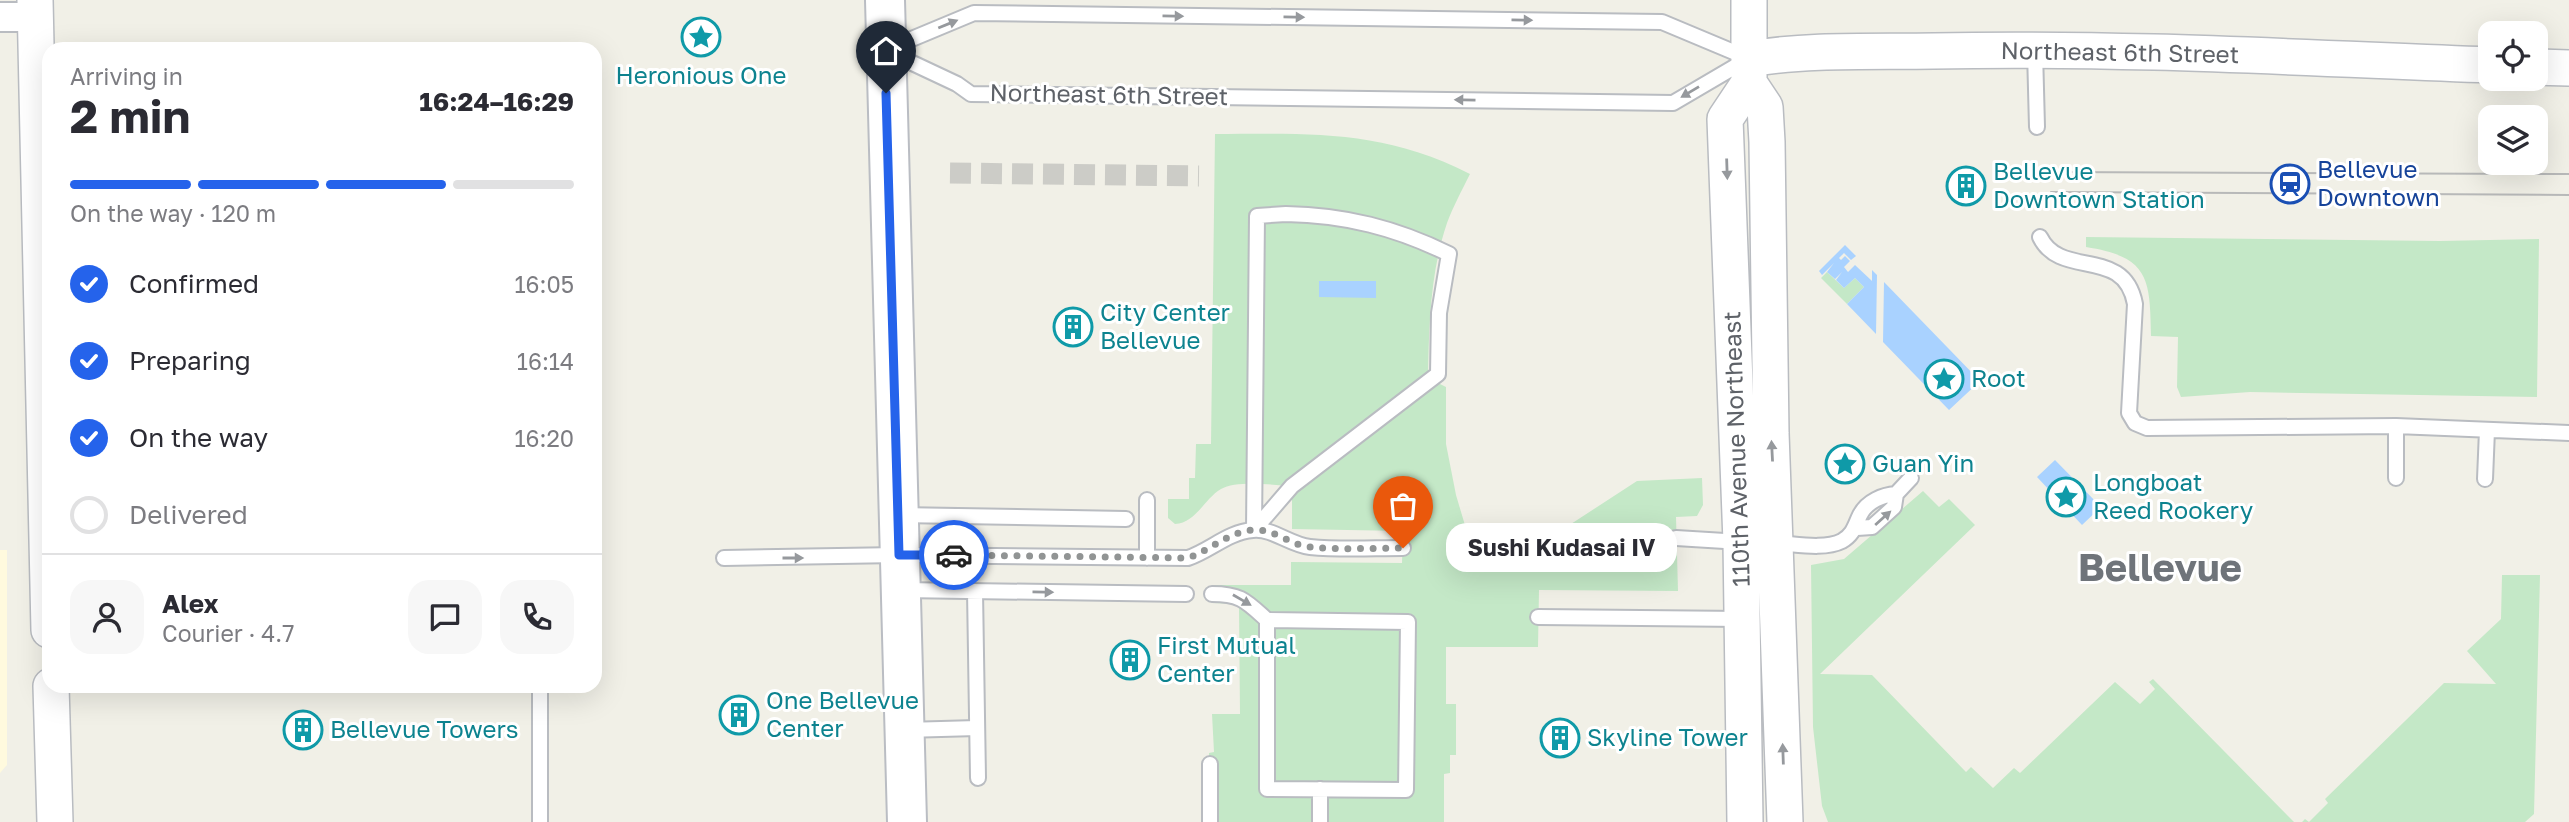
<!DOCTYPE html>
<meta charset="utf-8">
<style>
:root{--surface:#fff;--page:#f7f7f7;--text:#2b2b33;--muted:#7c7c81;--line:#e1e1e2;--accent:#2563eb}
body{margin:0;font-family:"Golos Text",sans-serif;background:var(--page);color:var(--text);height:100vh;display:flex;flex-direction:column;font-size:26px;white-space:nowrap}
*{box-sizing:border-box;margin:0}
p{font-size:23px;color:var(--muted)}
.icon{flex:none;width:38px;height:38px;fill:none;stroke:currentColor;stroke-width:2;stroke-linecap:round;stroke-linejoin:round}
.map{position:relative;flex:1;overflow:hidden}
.side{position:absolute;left:42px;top:42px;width:560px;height:651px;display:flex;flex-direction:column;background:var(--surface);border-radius:21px;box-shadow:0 7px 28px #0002}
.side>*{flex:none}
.controls{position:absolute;left:2478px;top:21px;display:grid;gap:14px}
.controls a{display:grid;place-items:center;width:70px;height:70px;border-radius:14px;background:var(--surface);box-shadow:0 7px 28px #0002;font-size:35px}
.pin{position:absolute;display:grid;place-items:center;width:60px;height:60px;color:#fff;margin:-72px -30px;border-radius:50% 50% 50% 0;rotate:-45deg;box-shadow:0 0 7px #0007}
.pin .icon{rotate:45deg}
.courier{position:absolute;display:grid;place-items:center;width:70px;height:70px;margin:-35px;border:5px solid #2563eb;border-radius:50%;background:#fff;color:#222;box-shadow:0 2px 9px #0007}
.bubble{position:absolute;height:49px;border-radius:21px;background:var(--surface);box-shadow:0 7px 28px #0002;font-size:23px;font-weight:700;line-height:49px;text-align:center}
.head em{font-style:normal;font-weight:700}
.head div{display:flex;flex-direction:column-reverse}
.head{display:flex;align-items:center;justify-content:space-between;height:119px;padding:0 28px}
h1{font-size:46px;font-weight:700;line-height:52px}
.bar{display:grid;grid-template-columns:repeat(4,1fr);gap:10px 7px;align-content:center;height:84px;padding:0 28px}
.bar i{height:9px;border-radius:5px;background:var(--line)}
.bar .current{background:var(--accent)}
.bar p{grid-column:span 4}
.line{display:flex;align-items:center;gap:18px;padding:0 28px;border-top:2px solid var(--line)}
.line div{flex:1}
.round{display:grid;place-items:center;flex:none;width:74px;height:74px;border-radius:21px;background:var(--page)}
ol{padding:0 28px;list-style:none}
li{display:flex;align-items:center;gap:21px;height:77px}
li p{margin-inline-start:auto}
li .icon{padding:7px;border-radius:50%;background:var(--accent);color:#fff;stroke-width:4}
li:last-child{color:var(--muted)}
li i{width:38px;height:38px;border:4px solid var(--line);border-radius:50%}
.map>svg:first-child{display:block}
.commercial{fill:#fffade}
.green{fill:#c4e8c7}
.water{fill:#a9d2ff}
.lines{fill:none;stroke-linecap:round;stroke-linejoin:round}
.pedestrian-tunnel{stroke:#ccccc7;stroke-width:21;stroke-dasharray:21 10;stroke-linecap:butt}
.service-casing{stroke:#b9bcc1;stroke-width:18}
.minor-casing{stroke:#b9bcc1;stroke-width:32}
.tertiary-casing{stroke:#b9bcc1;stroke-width:38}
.secondary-casing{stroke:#babdc3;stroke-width:42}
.service{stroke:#fff;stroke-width:14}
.minor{stroke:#fff;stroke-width:28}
.tertiary{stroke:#fff;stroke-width:35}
.secondary{stroke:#fff;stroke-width:38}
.tram{stroke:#b8b9b9;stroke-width:2}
.oneway{fill:#96999d}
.done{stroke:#919494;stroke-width:7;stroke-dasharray:0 12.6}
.route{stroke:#2563eb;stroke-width:9}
.labels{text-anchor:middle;stroke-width:6;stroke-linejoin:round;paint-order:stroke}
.street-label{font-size:24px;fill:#5e6268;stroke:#fff}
.culture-label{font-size:24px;fill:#0d838f;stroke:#fff;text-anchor:start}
.transit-label{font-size:24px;fill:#164399;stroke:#fff;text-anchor:start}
.town-label{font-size:38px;font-weight:bold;fill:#6f747a;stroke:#fff}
</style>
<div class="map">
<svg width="2569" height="822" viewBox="0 0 2569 822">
<rect width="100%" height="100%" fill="#f1f0e7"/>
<!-- commercial -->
<path class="commercial" d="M0,550H7V765L0,773Z"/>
<!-- green -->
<path class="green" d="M1215,134C1311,134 1381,129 1470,174C1462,190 1453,207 1447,223C1430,273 1429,326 1428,378L1446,387V444L1456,495L1478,569L1508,565L1637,481L1702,478L1703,505L1697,516L1676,517L1678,591L1539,590L1538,647H1446V704H1456V755H1450V773L1444,774V822H1210L1209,753L1214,752L1212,714H1240L1239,604L1212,603V585H1291V562L1402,563L1403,531L1292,529V486C1274,485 1236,480 1221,489C1204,499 1196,523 1175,524L1168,518V499H1189V478H1195L1196,444H1211Z
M2086,237L2440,241L2539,239L2537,397L2250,392L2181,397L2177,387L2178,337L2151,336C2150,278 2149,257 2086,247Z
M1827,272L1844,288L1855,278L1864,287L1847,304L1821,278Z
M1923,491L1939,507L1949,499L1975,525L1820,674L1872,675L1966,772L1971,767L1993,788L2014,768L2020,773L2115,682L2140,704L2155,689L2149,682L2153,679L2294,822H1828L1822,806L1813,727L1811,565L1844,559Z
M2502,575H2540L2534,814L2525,822H2302L2305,819L2309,822L2328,803L2325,799L2444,683L2496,684L2467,651L2501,619Z"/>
<!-- water -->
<path class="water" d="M1845,245L1856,256L1851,260L1844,253L1839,258L1841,260L1845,256L1850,261L1844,267L1848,272L1855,265L1872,281V270L1877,275L1876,334L1847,304L1864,287L1855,278L1844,288L1836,280L1842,272L1835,279L1827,272L1834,263L1822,275L1819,271Z
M1319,281H1376V298L1319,297Z
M1884,282L1980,381L1949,410L1883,342Z
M2055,460L2101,507L2082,525L2037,477Z"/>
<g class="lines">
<!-- pedestrian-tunnel -->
<path class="pedestrian-tunnel" d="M950,173L1199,176"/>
<defs>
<path id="service" d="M890,48L974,13L1662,22L1748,58
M2035,51L2037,127
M891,53L957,84L971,94L1673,103L1748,59
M1286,214C1345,215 1396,228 1449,254L1439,313L1438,374L1292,486L1254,530L1257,216Z
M2040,237C2061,280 2124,245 2135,304L2129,413L2135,423L2147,428L2396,426L2569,433
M2396,426V478
M2485,479L2487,430
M899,515L1126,519
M1857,528L1872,527L1894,507L1896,494L1911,478
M1676,538L1741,542
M1777,543C1796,544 1824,550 1842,541C1854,534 1855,525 1860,515C1867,501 1883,495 1896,494
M724,558L899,555L1188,558C1211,550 1228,532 1253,530C1273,528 1290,545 1310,547C1340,550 1372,548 1403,548
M1147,558V500
M901,590L1186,594
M975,591L978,778
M1212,594C1241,594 1246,601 1267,620
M1538,617L1743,619
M1267,620L1408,622L1406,790L1267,789Z
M540,686V822
M905,730L977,728
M1210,764V822
M1320,822V789"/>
<path id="minor" d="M0,17H36"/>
<path id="tertiary" d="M35,0L49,630
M1749,59C1809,49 1874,52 1934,51C2120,47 2305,58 2490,65
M2536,67L2569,68
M1749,83L1765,107L1767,142L1771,433L1785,822
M51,686L55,822
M1745,822L1741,542L1725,119L1749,83V0"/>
<path id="secondary" d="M885,0L907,822"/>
</defs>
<!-- service casing -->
<use href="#service" class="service-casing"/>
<!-- minor casing -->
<use href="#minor" class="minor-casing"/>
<!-- tertiary casing -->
<use href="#tertiary" class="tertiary-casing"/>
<!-- secondary casing -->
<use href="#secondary" class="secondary-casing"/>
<!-- service -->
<use href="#service" class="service"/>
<!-- minor -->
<use href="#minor" class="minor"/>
<!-- tertiary -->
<use href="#tertiary" class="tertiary"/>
<!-- secondary -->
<use href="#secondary" class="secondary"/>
<!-- tram -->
<path class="tram" d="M2051,172L2569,174
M2051,192L2569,195"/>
</g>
<!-- one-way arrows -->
<defs><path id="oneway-solid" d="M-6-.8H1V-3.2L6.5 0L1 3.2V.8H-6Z" transform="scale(1.75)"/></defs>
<g class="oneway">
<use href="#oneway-solid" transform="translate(1173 16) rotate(1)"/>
<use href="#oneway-solid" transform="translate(1294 17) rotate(1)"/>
<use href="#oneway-solid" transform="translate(1522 20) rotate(1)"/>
<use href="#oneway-solid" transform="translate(948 24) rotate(-22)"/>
<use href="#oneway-solid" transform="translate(1690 92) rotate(149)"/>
<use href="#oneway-solid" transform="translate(1465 100) rotate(-179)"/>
<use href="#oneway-solid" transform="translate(1727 169) rotate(88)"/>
<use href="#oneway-solid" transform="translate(1772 451) rotate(-93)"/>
<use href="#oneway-solid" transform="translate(1883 518) rotate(-42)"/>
<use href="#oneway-solid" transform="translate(793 558)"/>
<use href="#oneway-solid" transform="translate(1043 592) rotate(1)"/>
<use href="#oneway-solid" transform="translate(1242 600) rotate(30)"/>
<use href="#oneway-solid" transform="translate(1783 754) rotate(-92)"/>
</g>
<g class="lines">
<!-- done -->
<path class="done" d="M954,555L1188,558C1211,550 1228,532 1253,530C1273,528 1290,545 1310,547C1340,550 1372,548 1403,548"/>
<!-- route -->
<path class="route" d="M886,93L899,555H954"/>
</g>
<!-- icons -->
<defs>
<symbol id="sight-ring" viewBox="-11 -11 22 22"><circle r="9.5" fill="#fff" stroke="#0f9aa8" stroke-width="1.5"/><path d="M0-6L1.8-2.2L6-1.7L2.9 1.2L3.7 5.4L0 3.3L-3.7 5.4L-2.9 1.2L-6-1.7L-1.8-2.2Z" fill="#0f9aa8"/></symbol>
<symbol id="station-ring" viewBox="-11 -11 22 22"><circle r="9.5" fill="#fff" stroke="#1a4fb4" stroke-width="1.5"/><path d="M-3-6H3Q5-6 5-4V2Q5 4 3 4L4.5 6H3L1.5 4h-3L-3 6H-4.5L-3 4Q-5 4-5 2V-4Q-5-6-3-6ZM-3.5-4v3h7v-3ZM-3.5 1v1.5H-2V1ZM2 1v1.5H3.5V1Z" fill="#1a4fb4"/></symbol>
<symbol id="building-ring" viewBox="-11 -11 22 22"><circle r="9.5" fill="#fff" stroke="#0f9aa8" stroke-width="1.5"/><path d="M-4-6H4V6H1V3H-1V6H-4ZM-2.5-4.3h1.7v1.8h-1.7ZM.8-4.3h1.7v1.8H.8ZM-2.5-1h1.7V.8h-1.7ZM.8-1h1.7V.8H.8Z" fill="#0f9aa8"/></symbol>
</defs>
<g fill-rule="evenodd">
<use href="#sight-ring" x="679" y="15" width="44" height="44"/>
<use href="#station-ring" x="2268" y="162" width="44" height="44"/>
<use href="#building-ring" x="1944" y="164" width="44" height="44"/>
<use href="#building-ring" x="1051" y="305" width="44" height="44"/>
<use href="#sight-ring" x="1922" y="357" width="44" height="44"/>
<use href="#sight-ring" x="1823" y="442" width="44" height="44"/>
<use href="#sight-ring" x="2044" y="475" width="44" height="44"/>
<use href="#building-ring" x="1108" y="638" width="44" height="44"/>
<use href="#building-ring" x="717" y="693" width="44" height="44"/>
<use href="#building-ring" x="281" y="708" width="44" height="44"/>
<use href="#building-ring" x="1538" y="716" width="44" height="44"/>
</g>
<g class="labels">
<!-- street labels -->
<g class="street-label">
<text transform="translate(2120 53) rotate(1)" y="8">Northeast 6th Street</text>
<text transform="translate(1109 95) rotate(1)" y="8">Northeast 6th Street</text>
<text transform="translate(1737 449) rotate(-92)" y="8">110th Avenue Northeast</text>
</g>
<!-- culture labels -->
<g class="culture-label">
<text x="701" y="84" text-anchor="middle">Heronious One</text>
<text x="1993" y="180">Bellevue<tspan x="1993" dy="28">Downtown Station</tspan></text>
<text x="1100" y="321">City Center<tspan x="1100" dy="28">Bellevue</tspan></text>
<text x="1971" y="387">Root</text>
<text x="1872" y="472">Guan Yin</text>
<text x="2093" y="491">Longboat<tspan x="2093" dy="28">Reed Rookery</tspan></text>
<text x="1157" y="654">First Mutual<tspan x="1157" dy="28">Center</tspan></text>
<text x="766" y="709">One Bellevue<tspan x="766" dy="28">Center</tspan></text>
<text x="330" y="738">Bellevue Towers</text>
<text x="1587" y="746">Skyline Tower</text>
</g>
<!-- transit labels -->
<g class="transit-label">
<text x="2317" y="178">Bellevue<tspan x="2317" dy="28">Downtown</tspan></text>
</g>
<!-- town labels -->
<g class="town-label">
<text x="2160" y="581">Bellevue</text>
</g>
</g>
</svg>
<div class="controls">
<a><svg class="icon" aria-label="locate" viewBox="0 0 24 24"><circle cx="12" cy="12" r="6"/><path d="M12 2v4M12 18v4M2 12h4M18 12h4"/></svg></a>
<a><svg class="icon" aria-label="layers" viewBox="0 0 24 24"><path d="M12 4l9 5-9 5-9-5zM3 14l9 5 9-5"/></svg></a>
</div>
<div class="pin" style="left:1403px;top:548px;background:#ea580c"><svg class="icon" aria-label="bag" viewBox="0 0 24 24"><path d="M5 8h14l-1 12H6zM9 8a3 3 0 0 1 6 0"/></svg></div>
<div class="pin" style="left:886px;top:93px;background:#1f2937"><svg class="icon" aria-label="home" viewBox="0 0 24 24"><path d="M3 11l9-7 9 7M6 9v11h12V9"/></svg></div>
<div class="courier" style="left:954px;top:555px"><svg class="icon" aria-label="car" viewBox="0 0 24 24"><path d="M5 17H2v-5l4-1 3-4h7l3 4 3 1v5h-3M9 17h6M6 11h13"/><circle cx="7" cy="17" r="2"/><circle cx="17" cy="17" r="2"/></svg></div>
<div class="bubble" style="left:1446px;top:523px;width:231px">Sushi Kudasai IV</div>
<section class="side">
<div class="head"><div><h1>2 min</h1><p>Arriving in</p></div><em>16:24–16:29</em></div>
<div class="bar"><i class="current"></i><i class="current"></i><i class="current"></i><i></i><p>On the way · 120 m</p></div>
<ol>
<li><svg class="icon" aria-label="check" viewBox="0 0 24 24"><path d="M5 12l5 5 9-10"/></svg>Confirmed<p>16:05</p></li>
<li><svg class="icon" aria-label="check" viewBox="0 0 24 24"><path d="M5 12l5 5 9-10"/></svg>Preparing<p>16:14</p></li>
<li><svg class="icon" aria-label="check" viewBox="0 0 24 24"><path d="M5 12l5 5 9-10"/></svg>On the way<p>16:20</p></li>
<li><i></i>Delivered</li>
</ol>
<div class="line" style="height:126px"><a class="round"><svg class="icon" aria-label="person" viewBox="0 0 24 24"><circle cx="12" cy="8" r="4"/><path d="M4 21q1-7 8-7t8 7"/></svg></a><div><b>Alex</b><p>Courier · 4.7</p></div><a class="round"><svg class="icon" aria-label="chat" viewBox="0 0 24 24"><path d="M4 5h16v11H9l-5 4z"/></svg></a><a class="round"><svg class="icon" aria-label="phone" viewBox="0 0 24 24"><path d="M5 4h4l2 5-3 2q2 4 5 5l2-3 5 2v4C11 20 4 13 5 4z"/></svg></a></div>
</section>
</div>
